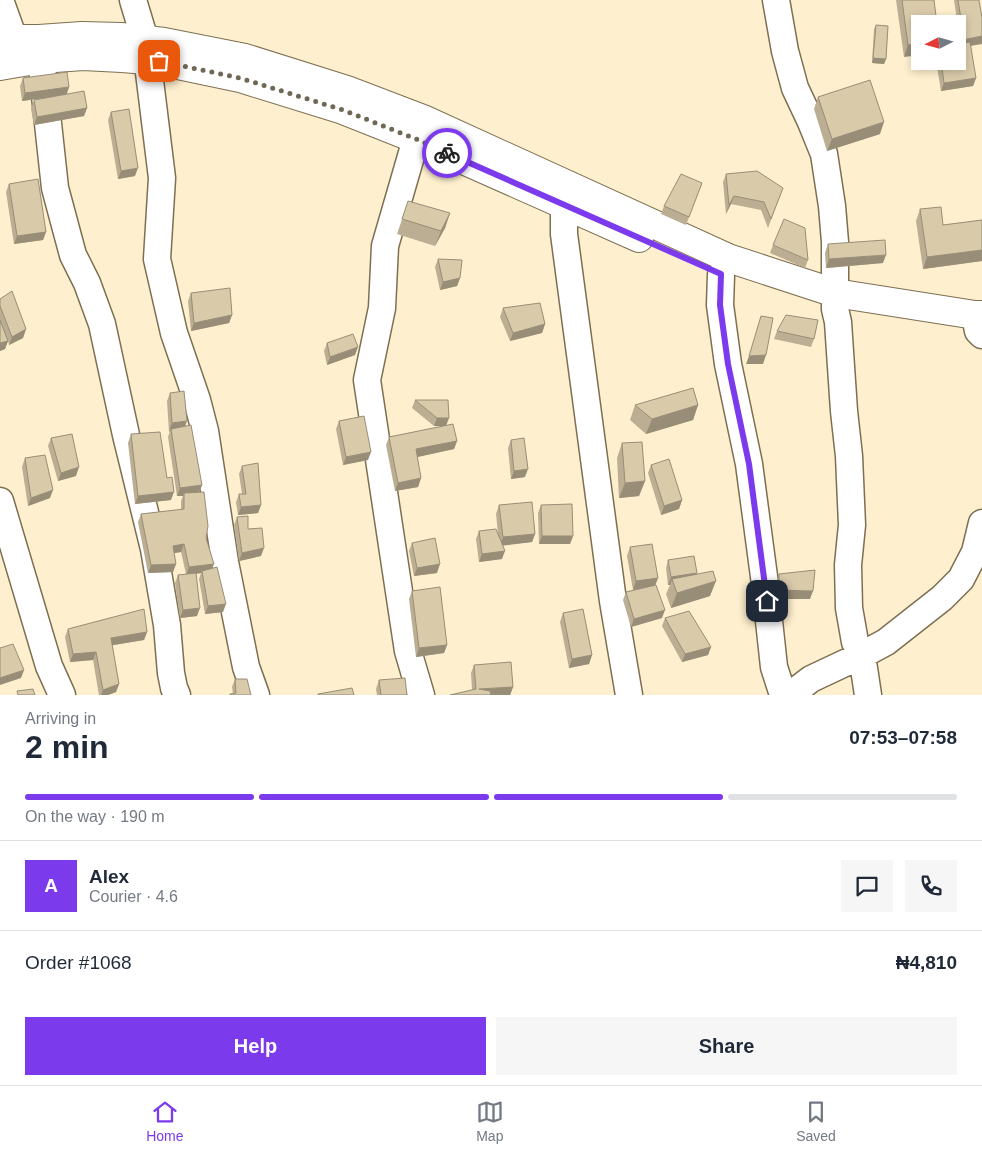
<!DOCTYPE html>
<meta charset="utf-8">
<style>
:root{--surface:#fff;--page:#f6f6f7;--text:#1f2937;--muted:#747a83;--line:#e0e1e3;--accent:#7c3aed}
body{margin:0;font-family:Helvetica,sans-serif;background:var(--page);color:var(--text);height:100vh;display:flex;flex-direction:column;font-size:19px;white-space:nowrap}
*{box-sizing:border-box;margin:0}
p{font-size:16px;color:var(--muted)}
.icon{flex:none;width:28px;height:28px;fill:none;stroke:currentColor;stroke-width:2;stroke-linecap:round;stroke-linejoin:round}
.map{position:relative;height:695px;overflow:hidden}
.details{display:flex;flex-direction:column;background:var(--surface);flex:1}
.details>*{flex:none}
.needle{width:32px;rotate:264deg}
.buttons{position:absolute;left:911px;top:15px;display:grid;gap:10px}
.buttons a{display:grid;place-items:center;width:55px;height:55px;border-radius:0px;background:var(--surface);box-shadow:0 2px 8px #0003;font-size:25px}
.pin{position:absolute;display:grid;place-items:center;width:42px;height:42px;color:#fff;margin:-21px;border-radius:10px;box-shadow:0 2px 8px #0006}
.courier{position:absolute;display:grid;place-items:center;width:50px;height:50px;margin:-25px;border:4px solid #7c3aed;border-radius:50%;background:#fff;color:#222;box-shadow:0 1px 6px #0007}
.headline em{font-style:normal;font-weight:700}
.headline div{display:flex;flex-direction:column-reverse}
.headline{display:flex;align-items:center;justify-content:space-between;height:85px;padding:0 25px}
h1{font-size:32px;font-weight:700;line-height:38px}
.bar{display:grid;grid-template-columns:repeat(4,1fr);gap:8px 5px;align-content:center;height:60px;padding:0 25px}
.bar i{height:6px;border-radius:4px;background:var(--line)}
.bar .on{background:var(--accent)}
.bar p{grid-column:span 4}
.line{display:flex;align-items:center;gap:12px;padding:0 25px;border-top:1px solid var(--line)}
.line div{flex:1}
.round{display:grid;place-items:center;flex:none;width:52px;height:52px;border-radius:0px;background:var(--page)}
.cta{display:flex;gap:10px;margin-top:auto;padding:10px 25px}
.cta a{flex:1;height:58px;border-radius:0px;background:var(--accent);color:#fff;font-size:20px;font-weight:700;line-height:58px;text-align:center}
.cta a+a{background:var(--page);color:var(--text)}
.tab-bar{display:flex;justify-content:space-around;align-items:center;height:70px;border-top:1px solid var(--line);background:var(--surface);font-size:14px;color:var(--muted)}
.tab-bar a{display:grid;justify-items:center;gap:2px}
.tab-bar .on{color:var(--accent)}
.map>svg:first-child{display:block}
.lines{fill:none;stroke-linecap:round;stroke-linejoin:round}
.minor-casing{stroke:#7d6f52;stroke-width:29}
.tertiary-casing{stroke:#7d6f52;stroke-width:30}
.minor{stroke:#fff;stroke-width:26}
.tertiary{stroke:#fff;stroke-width:28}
.wall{fill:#bbae92}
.shaded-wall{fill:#988d77}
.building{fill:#d9caaa;stroke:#988d77}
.done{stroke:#706754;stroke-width:5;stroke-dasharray:0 9}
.route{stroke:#7c3aed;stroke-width:6}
</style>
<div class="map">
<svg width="982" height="695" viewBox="0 0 982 695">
<rect width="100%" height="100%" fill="#feefce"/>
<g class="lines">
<defs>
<path id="minor" d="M0,0L14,39
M133,0L145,40L162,178L157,259L174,333L197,400L205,431L225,562L246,667L256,695
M776,0L785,51L795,88L811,122L824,154L832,206L835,242V309L838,322L844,411L849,456L852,525L848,565L849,608L855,642L862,655L868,695
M41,59L55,188L73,255L87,283L102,324L126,435L154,549L167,625L171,673L174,688L177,695
M564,205V234L613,601L629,695
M721,275L720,305L728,364L749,464L765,584L774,667L783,695
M975,315L978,331L982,335
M0,501L49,666L62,695
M421,695L408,651L367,380L382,308L385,246L416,139L423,119
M790,695L811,679L862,655L886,642L942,598L961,579L975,552L982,523"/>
<path id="tertiary" d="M0,44L14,39H39L82,36L121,37L164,42L245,58L347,90L423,119L728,258L835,293L975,315H982
M0,66L41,59L83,56L122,58L159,61L240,78L343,110L416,139L639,238"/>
</defs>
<!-- minor casing -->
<use href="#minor" class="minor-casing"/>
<!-- tertiary casing -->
<use href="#tertiary" class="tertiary-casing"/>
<!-- minor -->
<use href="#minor" class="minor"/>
<!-- tertiary -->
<use href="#tertiary" class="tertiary"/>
</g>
<!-- wall -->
<path class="wall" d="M896,0H934L904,57Z
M954,0H979L970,46L976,78L973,86L941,91L936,61H958V24H952L953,20H957Z
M876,25L886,59L884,64L872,63L874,29Z
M23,78L69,87L67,94L87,108L84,116L34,125L31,109L34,100L51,97L22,101L20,86Z
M818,97L880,134L827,151L814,109Z
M111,112L135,176L118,179L108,120Z
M726,174L783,188L768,228L761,210L731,204L726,214L723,182Z
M702,183L686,225L661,214L664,206Z
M9,184L46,232L43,240L14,244L6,192Z
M408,202L450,213L445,228L435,246L397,234Z
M920,209L943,225L982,220V261L923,269L916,221Z
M828,244L883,263L826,268L825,253Z
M773,245L808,260L805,268L770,253Z
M438,259L460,278L457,286L440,290L435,267Z
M191,293L232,315L229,323L191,331L188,301Z
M0,299L26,329L23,338L9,345L8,341L5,349L0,351Z
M503,308L545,324L542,333L510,341L500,317Z
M777,331L814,339L811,347L774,339Z
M327,343L355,355L327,365L324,351Z
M170,393L186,426L202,485L199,492L206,538L212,569L223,612L205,614L199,579L201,573L196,574L197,616L180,618L175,583L178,575L186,574L181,552L174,553L176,564L173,572L148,573L138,522L141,514L181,510V501L183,496H177L168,437L170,431L169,432L167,401Z
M415,400H448L446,425L457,441L454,449L417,457L421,478L418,487L395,491L386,445L389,437L444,426H434L412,408Z
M635,405H698L693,420L646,434L630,420Z
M339,421L368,460L343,465L336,429Z
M131,434L167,478L171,500L135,504L128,443Z
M51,438L76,476L58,481L48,446Z
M511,440L525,477L511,479L508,448Z
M622,443L645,481L639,496L619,498L617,458Z
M25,458L50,498L28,506L22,467Z
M651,465L682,500L679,509L661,515L648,473Z
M242,466L261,505L258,513L238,515L236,502L239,494H242L239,474Z
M499,505L535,534L532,542L503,545L502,559L479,562L476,539L479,531L498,534L496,514Z
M541,505L573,536L570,544H539L538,513Z
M237,517L261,556L239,561L234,525Z
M412,543L437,573L414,576L409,551Z
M630,547L658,578L655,585L662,618L631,627L623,600L626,592L643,588L633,590L627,556Z
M668,560L697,574L710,596L671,608L666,594L670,585H668L666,568Z
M779,574L810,599H776V583Z
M412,591L447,645L444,653L416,657L409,599Z
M563,613L592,655L589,664L569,668L560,622Z
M665,618L711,647L708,655L682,662L662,626Z
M68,629L147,632L144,640L112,645L119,684L116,692L108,695H99L93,660L70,662L65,637Z
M474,665L513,687L510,695H449L472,690L471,673Z
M235,679L251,695L233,694L232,687Z
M379,680L407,695H377L376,689Z"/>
<!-- shaded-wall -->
<path class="shaded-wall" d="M982,36V44L958,48V41Z
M920,44V55L904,57L908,45Z
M873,58L886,59L884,64L872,63Z
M976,78L973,86L941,91L944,83Z
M69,87L66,95L22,101L25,93Z
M87,108L84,116L34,125L37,117Z
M884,122L880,134L827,151L832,139Z
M138,168L135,176L118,179L121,171Z
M734,196L731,204L726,214L729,205Z
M450,213L445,228L435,246L441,231Z
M46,232L43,240L14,244L17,236Z
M982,250V261L923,269L927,257Z
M886,255L883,263L826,268L829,259Z
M460,278L457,286L440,290L443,282Z
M232,315L229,323L191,331L194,323Z
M545,324L542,333L510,341L513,333Z
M26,329L23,338L9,345L12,337Z
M8,341L5,349L0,351V343Z
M358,347L355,355L327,365L330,357Z
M766,355L763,364H746L749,356Z
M698,405L693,420L646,434L652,419Z
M437,418H449L446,426H434Z
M187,421L184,429H171L169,432L172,423Z
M457,441L454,449L413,458L416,449Z
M371,452L368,460L343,465L346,457Z
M79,467L76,476L58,481L61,473Z
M528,469L525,477L511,479L514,471Z
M421,478L418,487L395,491L398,483Z
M645,481L639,496L619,498L625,483Z
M202,485L199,493H184L183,496H177L180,488Z
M53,490L50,498L28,506L31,498Z
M174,492L171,500L135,504L138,496Z
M682,500L679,509L661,515L664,506Z
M261,505L258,513L238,515L241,507Z
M535,534L532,542L500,546L503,537Z
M542,536H573L570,544H539Z
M184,544L181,552L170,554L173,546Z
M264,548L261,556L239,561L242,553Z
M505,551L502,559L479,562L482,554Z
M176,564L173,572L148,573L151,565Z
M214,564L211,572L202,571L201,573L186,575L189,567Z
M440,564L437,573L414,576L417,568Z
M697,573L694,581L672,579L670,585H668L671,577Z
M658,578L655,586L633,590L636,581Z
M716,581L710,596L671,608L677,593Z
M779,590L813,591L810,599H776Z
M226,604L223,612L205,614L208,606Z
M200,608L197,616L180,618L183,610Z
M665,610L662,618L631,627L634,619Z
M147,632L144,640L108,646L111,638Z
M447,645L444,653L416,657L419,648Z
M711,647L708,655L682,662L685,654Z
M96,652L93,660L70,662L73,654Z
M592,655L589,664L569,668L572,659Z
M24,670L21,678L0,685V678Z
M119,684L116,692L108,695H101L103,690Z
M513,687L510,695H477L479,689Z"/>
<!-- building -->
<path class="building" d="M902,0H934L937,24H920V44L908,45Z
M958,0H979L982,18V36L958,41V24H954L953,20L961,19Z
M876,25L888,26L886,59L873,58Z
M970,42L976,78L944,83L941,61H958V44Z
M67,72L69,87L25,93L23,78Z
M870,80L884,122L832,139L818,97Z
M84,91L87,108L37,117L34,100Z
M129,109L138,168L121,171L111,112Z
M757,171L783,188L771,219L764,202L734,196L729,205L726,174Z
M681,174L702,183L689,217L664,206Z
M38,179L46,232L17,236L9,184Z
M408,201L450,213L441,231L402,219Z
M941,207L943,225L982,220V250L927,257L920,209Z
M784,219L805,228L808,260L773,245Z
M885,240L886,255L829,259L828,244Z
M438,259L462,260L460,278L443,282Z
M230,288L232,315L194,323L191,293Z
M12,291L26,329L12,337L0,306V299Z
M540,303L545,324L513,333L503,308Z
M786,315L818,320L814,339L777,331Z
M761,316L773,318L766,355L749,356Z
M0,320L8,341L0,343Z
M353,334L358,347L330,357L327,343Z
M693,388L698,405L652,419L635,405Z
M184,391L187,421L172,423L170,393Z
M415,400H448L449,418H437Z
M364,416L371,452L346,457L339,421Z
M453,424L457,441L416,449L421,478L398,483L389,437Z
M191,425L202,485L180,488L171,429Z
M160,432L167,478L172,477L174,492L138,496L131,434Z
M72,434L79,467L61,473L51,438Z
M524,438L528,469L514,471L511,440Z
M642,442L645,481L625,483L622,443Z
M45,455L53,490L31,498L25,458Z
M669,459L682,500L664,506L651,465Z
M258,463L261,505L241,507L239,494H246L242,466Z
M204,492L208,526L206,538L214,564L189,567L184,544L173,546L176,564L151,565L141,514L184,509V493Z
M532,502L535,534L503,537L499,505Z
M572,504L573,536H542L541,505Z
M248,516V529L262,528L264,548L242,553L237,517Z
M496,529L505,551L482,554L479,531Z
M435,538L440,564L417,568L412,543Z
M652,544L658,578L636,581L630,547Z
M694,556L697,573L671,577L668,560Z
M217,567L226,604L208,606L202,571Z
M815,570L813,591L779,590V574Z
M713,571L716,581L677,593L672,579Z
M196,573L200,608L183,610L178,575Z
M656,585L665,610L634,619L626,592Z
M440,587L447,645L419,648L412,591Z
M144,609L147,632L111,638L119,684L103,690L96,652L73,654L68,629Z
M583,609L592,655L572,659L563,613Z
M689,611L711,647L685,654L665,618Z
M13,644L24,670L0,678V648Z
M511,662L513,687L479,689L490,691L491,695H450L476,689L474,665Z
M405,678L407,695H381L379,680Z
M235,679H247L251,695H230V694L236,693Z
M352,688L354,695H318V694Z
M33,689L35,695H18L17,691Z"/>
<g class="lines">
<!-- done -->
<path class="done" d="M159,61L240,78L343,110L416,139L447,153"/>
<!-- route -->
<path class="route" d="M447,153L721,274L720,305L728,364L749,464L767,601"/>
</g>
</svg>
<div class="buttons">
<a><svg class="needle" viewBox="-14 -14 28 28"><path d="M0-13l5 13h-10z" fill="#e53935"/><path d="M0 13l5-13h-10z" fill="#747a83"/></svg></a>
</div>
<div class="pin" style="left:159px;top:61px;background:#ea580c"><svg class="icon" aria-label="bag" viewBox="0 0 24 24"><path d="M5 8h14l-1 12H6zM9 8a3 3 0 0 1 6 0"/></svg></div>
<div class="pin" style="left:767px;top:601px;background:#1f2937"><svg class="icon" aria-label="home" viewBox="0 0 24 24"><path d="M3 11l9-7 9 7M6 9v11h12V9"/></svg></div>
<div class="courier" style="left:447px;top:153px"><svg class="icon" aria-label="bike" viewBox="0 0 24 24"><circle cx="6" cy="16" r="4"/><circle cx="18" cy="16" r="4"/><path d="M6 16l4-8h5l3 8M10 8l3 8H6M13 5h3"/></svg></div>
</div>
<section class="details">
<div class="headline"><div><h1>2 min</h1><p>Arriving in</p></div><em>07:53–07:58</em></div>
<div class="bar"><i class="on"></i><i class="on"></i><i class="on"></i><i></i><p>On the way · 190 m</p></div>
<div class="line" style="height:90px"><b class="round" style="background:var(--accent);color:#fff">A</b><div><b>Alex</b><p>Courier · 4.6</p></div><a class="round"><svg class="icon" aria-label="chat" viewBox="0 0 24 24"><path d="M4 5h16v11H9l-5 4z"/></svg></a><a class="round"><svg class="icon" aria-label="phone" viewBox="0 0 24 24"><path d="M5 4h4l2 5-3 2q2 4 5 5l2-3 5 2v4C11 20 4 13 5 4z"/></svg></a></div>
<div class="line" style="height:65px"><div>Order #1068</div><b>₦4,810</b></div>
<div class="cta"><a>Help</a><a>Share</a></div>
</section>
<nav class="tab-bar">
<a class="on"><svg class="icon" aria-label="home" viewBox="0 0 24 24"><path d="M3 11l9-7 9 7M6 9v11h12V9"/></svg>Home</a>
<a><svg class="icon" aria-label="map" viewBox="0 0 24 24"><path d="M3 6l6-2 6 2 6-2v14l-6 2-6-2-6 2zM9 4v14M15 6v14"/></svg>Map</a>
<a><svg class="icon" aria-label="saved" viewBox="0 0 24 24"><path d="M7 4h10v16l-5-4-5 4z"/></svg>Saved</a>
</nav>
